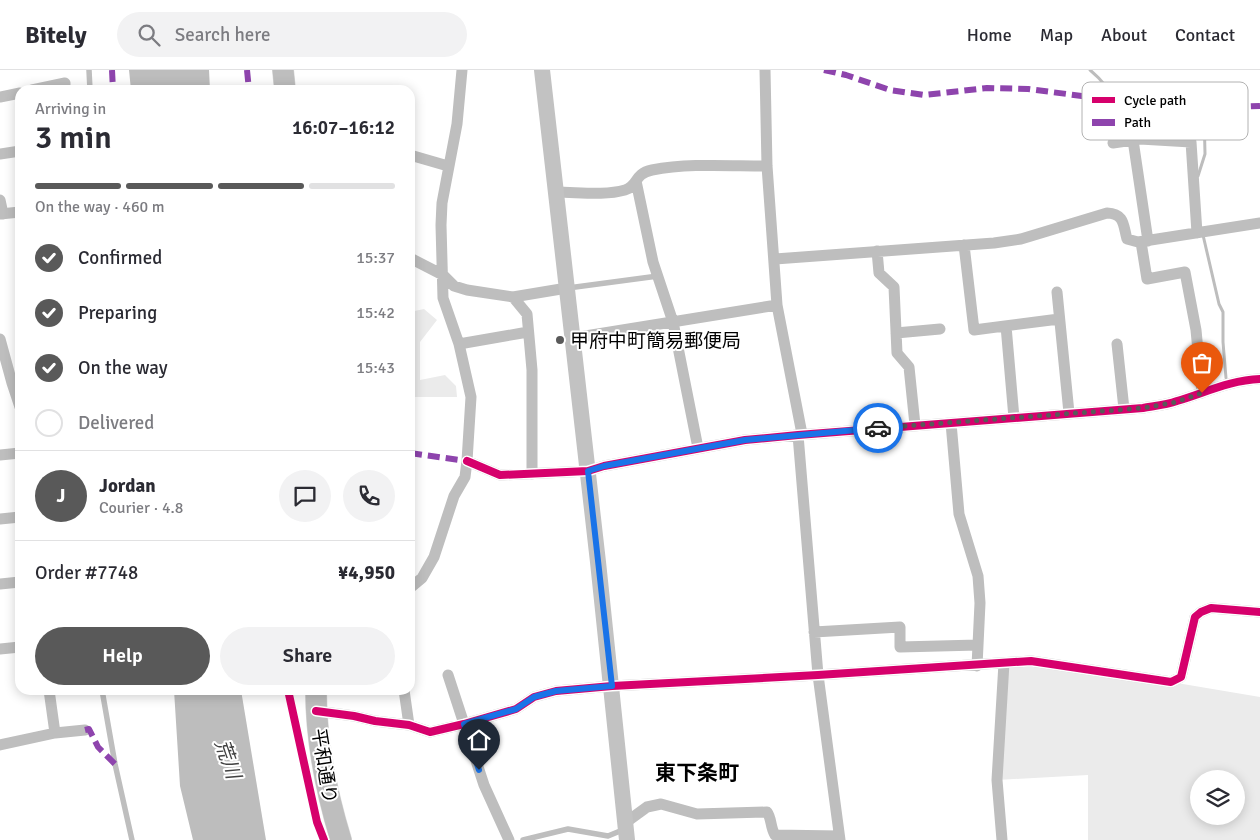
<!DOCTYPE html>
<meta charset="utf-8">
<style>
:root{--surface:#fff;--page:#f2f2f3;--text:#2b2b33;--muted:#7c7c81;--line:#e1e1e2;--accent:#595959}
body{margin:0;font-family:Signika,"Noto Sans JP",sans-serif;background:var(--page);color:var(--text);height:100vh;display:flex;flex-direction:column;font-size:19px;white-space:nowrap}
*{box-sizing:border-box;margin:0}
p{font-size:16px;color:var(--muted)}
.icon{flex:none;width:28px;height:28px;fill:none;stroke:currentColor;stroke-width:2;stroke-linecap:round;stroke-linejoin:round}
.map{position:relative;flex:1;overflow:hidden}
.details{position:absolute;left:15px;top:15px;width:400px;height:610px;display:flex;flex-direction:column;background:var(--surface);border-radius:15px;box-shadow:0 2px 12px #0003}
.details>*{flex:none}
.buttons{position:absolute;left:1190px;top:700px;display:grid;gap:10px}
.buttons a{display:grid;place-items:center;width:55px;height:55px;border-radius:50%;background:var(--surface);box-shadow:0 2px 12px #0003;font-size:25px}
.pin{position:absolute;display:grid;place-items:center;width:42px;height:42px;color:#fff;margin:-51px -21px;border-radius:50% 50% 50% 0;rotate:-45deg;box-shadow:0 0 5px #0007}
.pin .icon{rotate:45deg}
.courier{position:absolute;display:grid;place-items:center;width:50px;height:50px;margin:-25px;border:4px solid #1a73e8;border-radius:50%;background:#fff;color:#222;box-shadow:0 1px 6px #0007}
.summary em{font-style:normal;font-weight:600}
.summary div{display:flex;flex-direction:column-reverse}
.summary{display:flex;align-items:center;justify-content:space-between;height:85px;padding:0 20px}
h1{font-size:32px;font-weight:600;line-height:38px}
.bar{display:grid;grid-template-columns:repeat(4,1fr);gap:8px 5px;align-content:center;height:60px;padding:0 20px}
.bar i{height:6px;border-radius:4px;background:var(--line)}
.bar .current{background:var(--accent)}
.bar p{grid-column:span 4}
.line{display:flex;align-items:center;gap:12px;padding:0 20px;border-top:1px solid var(--line)}
.line div{flex:1}
.round{display:grid;place-items:center;flex:none;width:52px;height:52px;border-radius:26px;background:var(--page)}
ol{padding:0 20px;list-style:none}
li{display:flex;align-items:center;gap:15px;height:55px}
li p{margin-inline-start:auto}
li .icon{padding:5px;border-radius:50%;background:var(--accent);color:#fff;stroke-width:4}
li:last-child{color:var(--muted)}
li i{width:28px;height:28px;border:2px solid var(--line);border-radius:50%}
.action{display:flex;gap:10px;margin-top:auto;padding:10px 20px}
.action a{flex:1;height:58px;border-radius:30px;background:var(--accent);color:#fff;font-size:20px;font-weight:600;line-height:58px;text-align:center}
.action a+a{background:var(--page);color:var(--text)}
header{display:flex;align-items:center;gap:30px;box-sizing:border-box;height:70px;padding:0 25px;background:var(--surface);border-bottom:1px solid var(--line)}
header strong{font-size:24px}
nav{display:flex;gap:28px;margin-inline-start:auto;font-size:18px}
.search{width:350px;height:45px;background:var(--page);display:flex;align-items:center;gap:12px;box-sizing:border-box;padding:0 18px;border-radius:28px;color:var(--muted);font-size:19px}
.map>svg:first-child{display:block}
.green{fill:#ebebeb;fill-rule:evenodd}
.water{fill:#bdbdbd}
.lines{fill:none;stroke-linecap:round;stroke-linejoin:round}
.stream{stroke:#bdbdbd;stroke-width:3}
.highway-casing{stroke:#dbdbdb;stroke-width:22}
.lane{stroke:#bebebe;stroke-width:5.5}
.street{stroke:#bebebe;stroke-width:11}
.secondary{stroke:#c2c2c2;stroke-width:16}
.highway{stroke:#bebebe;stroke-width:21}
.quiet{stroke:#8e44ad;stroke-width:6;stroke-dasharray:12 6;stroke-linecap:butt}
.cycleway-casing{stroke:#fff;stroke-width:11}
.cycleway{stroke:#d6006c;stroke-width:8}
.done{stroke:#595959;stroke-width:5;stroke-dasharray:0 9}
.route{stroke:#1a73e8;stroke-width:6}
.poi-dot{fill:#595959;stroke:#fff;stroke-width:2}
.labels{text-anchor:middle;stroke-width:4;stroke-linejoin:round;paint-order:stroke}
.poi-label{font-size:19px;fill:#000;stroke:#fff;text-anchor:start}
.street-label{font-size:19px;fill:#000;stroke:#fff}
.water-label{font-size:20px;font-style:italic;fill:#424242;stroke:#fff}
.quarter-label{font-size:21px;font-weight:bold;fill:#000;stroke:#fff}
.key{fill:#fff;stroke:#b2b2b2;stroke-width:1}
.key-label{font-size:14px;fill:#000}
</style>
<header>
<strong>Bitely</strong>
<div class="search"><svg class="icon" aria-label="search" viewBox="0 0 24 24"><circle cx="10" cy="10" r="6"/><path d="M15 15l6 6"/></svg>Search here</div>
<nav><a>Home</a><a>Map</a><a>About</a><a>Contact</a></nav>
</header>
<div class="map">
<svg width="1260" height="770" viewBox="0 0 1260 770">
<rect width="100%" height="100%" fill="#fff"/>
<!-- green -->
<path class="green" d="M424,239L437,250L420,272V310L445,305L456,316L457,327H410V242Z
M1004,593L1171,612L1260,627V770H1088V705L997,710ZM1199,709H1236V746H1199Z"/>
<!-- water -->
<path class="water" d="M129,0H209L210,20H131Z
M174,620H241L266,770H193L180,716Z"/>
<g class="lines">
<!-- stream -->
<path class="stream" d="M1090,0C1101,9 1110,20 1116,33L1168,40L1204,41L1205,84L1198,106
M1203,165L1219,234L1223,242V272L1226,308"/>
<defs>
<path id="highway" d="M283,0L285,20
M316,620C316,672 326,721 341,770"/>
</defs>
<!-- highway casing -->
<use href="#highway" class="highway-casing"/>
<!-- lane -->
<path class="lane" d="M89,0L90,20
M568,218L658,206
M102,620L115,694L132,770
M523,770L568,759L608,766L625,759"/>
<!-- street -->
<path class="street" d="M765,0L767,96L777,235L802,364
M32,20L65,13V20
M0,27L20,23
M1133,70L1148,171
M1113,73L1140,69L1191,72L1197,163
M0,84L20,81
M410,85L448,96
M636,111L653,192L673,252L698,378
M556,122C578,122 604,126 625,120C639,116 633,104 652,100C689,93 729,96 767,96
M0,130L3,144
M0,144L20,142
M1141,172L1147,209L1185,202L1196,260L1202,323
M964,175L974,260L1059,249
M877,181L879,203L894,217L897,283L909,297L915,355
M410,188L443,205L454,216L467,220L513,227L567,218
M775,189L994,173L1021,169L1107,143C1125,144 1123,155 1127,169L1138,172L1260,153
M1057,222L1069,343
M513,227L527,244L532,300V404
M1006,256L1014,348
M896,263L940,259
M573,268L777,235
M0,269L12,313L20,337
M459,274L528,262
M1117,274L1124,339
M951,353L959,444L978,506L980,533L977,596
M798,365L818,605L840,770
M0,385L20,383
M467,391L500,405L588,401L604,396L745,370L798,365L1143,338C1154,336 1166,335 1177,331C1204,323 1231,310 1260,309
M0,449L20,447
M0,514L20,512
M410,518L422,508L434,487L454,426L465,407L467,391L471,327L459,274L443,228L441,155L442,133L457,54L462,0
M814,562L900,557V577L978,575
M0,579L20,577
M448,605L484,715L509,770
M49,620L55,663
M404,620L409,655
M316,641L354,646L375,651L409,655L430,662L464,654L516,639L534,627L556,621L612,616L818,605L1031,591L1171,612L1181,607L1195,547L1201,542L1211,538L1260,542
M0,675L55,663L85,660
M625,753L647,737L661,734L697,744L767,742C772,749 770,757 775,765L839,766
M1002,770L997,710L1004,593"/>
<!-- secondary -->
<path class="secondary" d="M542,0L598,492L627,770"/>
<!-- highway -->
<use href="#highway" class="highway"/>
<!-- quiet -->
<path class="quiet" d="M112,0L113,20
M247,0L249,20
M824,0L846,5L890,20L924,25L987,18L1028,19L1183,39L1260,36
M410,383L467,391
M85,660L89,659L98,677L115,694"/>
<defs>
<path id="cycleway" d="M467,391L500,405L588,401L604,396L745,370L798,365L1143,338C1154,336 1166,335 1177,331C1204,323 1231,310 1260,309
M288,620L317,752L324,770
M316,641L354,646L375,651L409,655L430,662L464,654L516,639L534,627L556,621L612,616L818,605L1031,591L1171,612L1181,607L1195,547L1201,542L1211,538L1260,542"/>
</defs>
<!-- cycleway casing -->
<use href="#cycleway" class="cycleway-casing"/>
<!-- cycleway -->
<use href="#cycleway" class="cycleway"/>
</g>
<g class="lines">
<!-- done -->
<path class="done" d="M878,358L1143,338L1176,332L1202,323"/>
<!-- route -->
<path class="route" d="M479,700L464,654L516,639L534,627L556,621L612,616L588,401L604,396L745,370L878,358"/>
</g>
<!-- markers -->
<circle class="poi-dot" cx="560" cy="270" r="5"/>
<g class="labels">
<!-- poi labels -->
<g class="poi-label">
<text x="570" y="277">甲府中町簡易郵便局</text>
</g>
<!-- street labels -->
<g class="street-label">
<text transform="translate(325 696) rotate(81)" y="7">平和通り</text>
</g>
<!-- water labels -->
<g class="water-label">
<text transform="translate(228 689) rotate(71)" y="7">荒川</text>
</g>
<!-- quarter labels -->
<g class="quarter-label">
<text x="697" y="710">東下条町</text>
</g>
</g>
<!-- legend -->
<rect x="1082" y="12" width="166" height="58" rx="8" class="key"/>
<rect x="1092" y="27" width="23" height="6" fill="#d6006c"/>
<rect x="1092" y="49" width="23" height="7" fill="#8e44ad"/>
<g class="key-label">
<text x="1124" y="35">Cycle path</text>
<text x="1124" y="57">Path</text>
</g>
</svg>
<div class="buttons">
<a><svg class="icon" aria-label="layers" viewBox="0 0 24 24"><path d="M12 4l9 5-9 5-9-5zM3 14l9 5 9-5"/></svg></a>
</div>
<div class="pin" style="left:1202px;top:323px;background:#ea580c"><svg class="icon" aria-label="bag" viewBox="0 0 24 24"><path d="M5 8h14l-1 12H6zM9 8a3 3 0 0 1 6 0"/></svg></div>
<div class="pin" style="left:479px;top:700px;background:#1f2937"><svg class="icon" aria-label="home" viewBox="0 0 24 24"><path d="M3 11l9-7 9 7M6 9v11h12V9"/></svg></div>
<div class="courier" style="left:878px;top:358px"><svg class="icon" aria-label="car" viewBox="0 0 24 24"><path d="M5 17H2v-5l4-1 3-4h7l3 4 3 1v5h-3M9 17h6M6 11h13"/><circle cx="7" cy="17" r="2"/><circle cx="17" cy="17" r="2"/></svg></div>
<section class="details">
<div class="summary"><div><h1>3 min</h1><p>Arriving in</p></div><em>16:07–16:12</em></div>
<div class="bar"><i class="current"></i><i class="current"></i><i class="current"></i><i></i><p>On the way · 460 m</p></div>
<ol>
<li><svg class="icon" aria-label="check" viewBox="0 0 24 24"><path d="M5 12l5 5 9-10"/></svg>Confirmed<p>15:37</p></li>
<li><svg class="icon" aria-label="check" viewBox="0 0 24 24"><path d="M5 12l5 5 9-10"/></svg>Preparing<p>15:42</p></li>
<li><svg class="icon" aria-label="check" viewBox="0 0 24 24"><path d="M5 12l5 5 9-10"/></svg>On the way<p>15:43</p></li>
<li><i></i>Delivered</li>
</ol>
<div class="line" style="height:90px"><b class="round" style="background:var(--accent);color:#fff">J</b><div><b>Jordan</b><p>Courier · 4.8</p></div><a class="round"><svg class="icon" aria-label="chat" viewBox="0 0 24 24"><path d="M4 5h16v11H9l-5 4z"/></svg></a><a class="round"><svg class="icon" aria-label="phone" viewBox="0 0 24 24"><path d="M5 4h4l2 5-3 2q2 4 5 5l2-3 5 2v4C11 20 4 13 5 4z"/></svg></a></div>
<div class="line" style="height:65px"><div>Order #7748</div><b>¥4,950</b></div>
<div class="action"><a>Help</a><a>Share</a></div>
</section>
</div>
